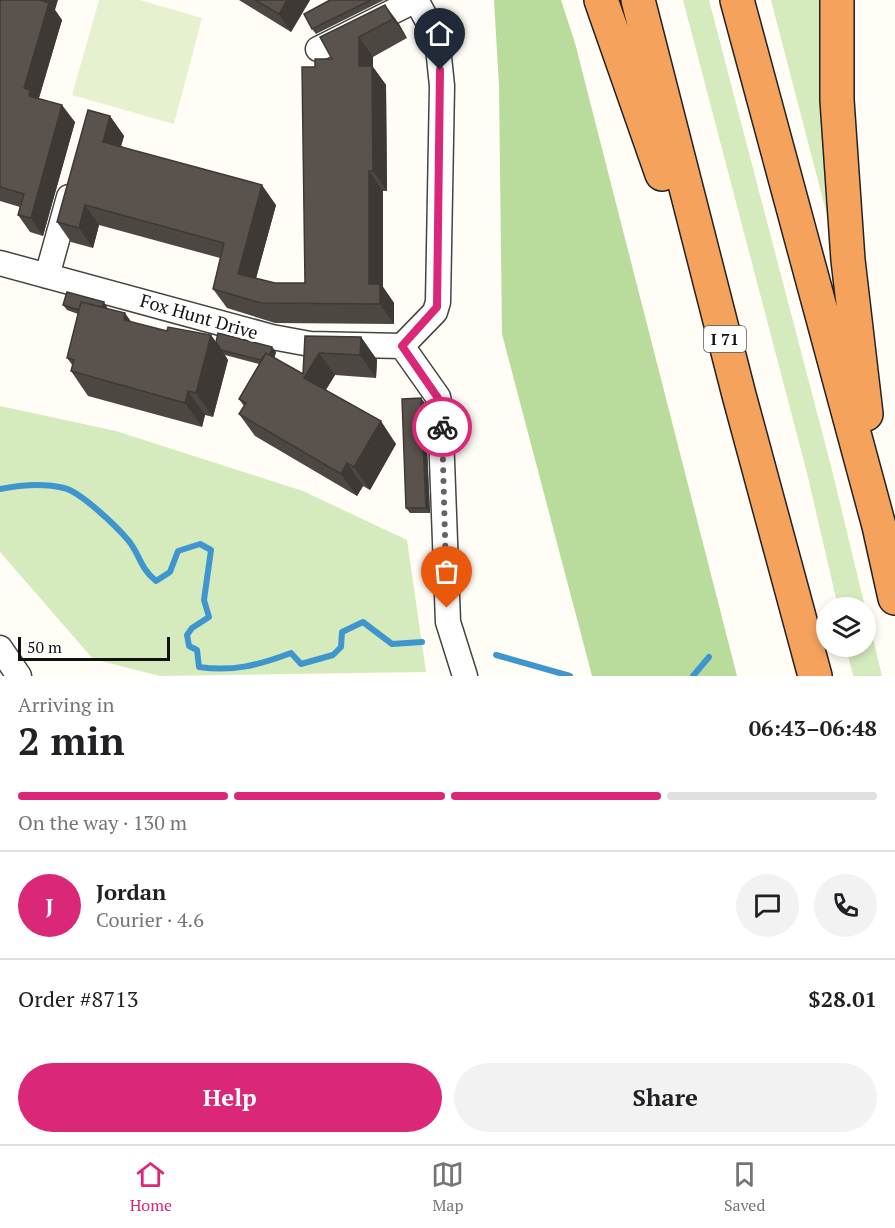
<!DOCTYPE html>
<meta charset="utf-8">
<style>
:root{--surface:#fff;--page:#f2f2f2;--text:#202124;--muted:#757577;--line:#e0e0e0;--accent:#db2777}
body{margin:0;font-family:"PT Serif",serif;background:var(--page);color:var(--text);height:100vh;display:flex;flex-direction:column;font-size:22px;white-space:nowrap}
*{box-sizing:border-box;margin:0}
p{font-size:20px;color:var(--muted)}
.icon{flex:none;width:33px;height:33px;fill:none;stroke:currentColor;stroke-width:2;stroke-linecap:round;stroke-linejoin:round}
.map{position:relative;height:676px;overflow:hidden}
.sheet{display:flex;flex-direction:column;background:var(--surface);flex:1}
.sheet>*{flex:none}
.fabs{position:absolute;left:816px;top:597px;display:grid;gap:12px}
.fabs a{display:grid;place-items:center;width:60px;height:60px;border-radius:50%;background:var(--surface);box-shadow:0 3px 9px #0003;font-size:30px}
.scale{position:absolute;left:18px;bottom:15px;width:152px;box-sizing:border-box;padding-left:6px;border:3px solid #111;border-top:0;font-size:16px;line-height:21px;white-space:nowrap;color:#111;-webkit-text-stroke:4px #fff;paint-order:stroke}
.pin{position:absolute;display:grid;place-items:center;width:51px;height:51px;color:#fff;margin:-62px -26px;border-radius:50% 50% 50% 0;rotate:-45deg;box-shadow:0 0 6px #0007}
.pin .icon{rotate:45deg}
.courier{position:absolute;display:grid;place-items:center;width:60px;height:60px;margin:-30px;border:4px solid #db2777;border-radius:50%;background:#fff;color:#222;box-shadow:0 2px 8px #0007}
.head em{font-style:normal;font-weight:800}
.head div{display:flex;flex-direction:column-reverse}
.head{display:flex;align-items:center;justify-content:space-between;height:102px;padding:0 18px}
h1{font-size:39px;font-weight:800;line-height:45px}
.bar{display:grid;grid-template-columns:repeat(4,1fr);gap:9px 6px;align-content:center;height:72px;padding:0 18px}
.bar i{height:8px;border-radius:4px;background:var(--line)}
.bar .current{background:var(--accent)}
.bar p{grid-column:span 4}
.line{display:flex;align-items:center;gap:15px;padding:0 18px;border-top:2px solid var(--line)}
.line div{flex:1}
.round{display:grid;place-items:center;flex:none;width:63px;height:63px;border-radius:32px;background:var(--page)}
.cta{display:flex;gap:12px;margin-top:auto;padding:12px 18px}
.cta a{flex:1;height:69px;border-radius:36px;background:var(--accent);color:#fff;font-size:24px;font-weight:800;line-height:69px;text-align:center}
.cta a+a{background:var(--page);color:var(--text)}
.tabs{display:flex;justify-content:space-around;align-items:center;height:84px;border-top:2px solid var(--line);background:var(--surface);font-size:16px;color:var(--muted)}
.tabs a{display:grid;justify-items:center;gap:3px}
.tabs .current{color:var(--accent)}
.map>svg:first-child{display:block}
.green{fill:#d5ebbd}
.forest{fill:#b9dc9c}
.pitch{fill:#e6f2cf}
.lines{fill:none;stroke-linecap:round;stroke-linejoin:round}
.stream{stroke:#3f96cf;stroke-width:6}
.minor-casing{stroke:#444;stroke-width:27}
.motorway-casing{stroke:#222;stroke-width:36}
.minor{stroke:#fff;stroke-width:24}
.motorway{stroke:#f5a25d;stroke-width:33}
.wall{fill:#4d4742}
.shaded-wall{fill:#3f3936}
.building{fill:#5a524d;stroke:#3f3936;stroke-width:1.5}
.done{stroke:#646461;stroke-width:6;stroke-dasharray:0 10.8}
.route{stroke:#db2777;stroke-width:8}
.labels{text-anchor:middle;stroke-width:6;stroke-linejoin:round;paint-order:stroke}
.shield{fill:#fff;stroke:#585858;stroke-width:1.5}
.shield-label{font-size:16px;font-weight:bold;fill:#111}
.street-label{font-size:18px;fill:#111;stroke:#fff}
</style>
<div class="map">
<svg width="895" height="676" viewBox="0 0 895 676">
<rect width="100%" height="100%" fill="#fffdf5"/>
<!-- green -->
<path class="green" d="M683,0H709L832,470L865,607H838L807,473Z
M771,0H830L836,250Z
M0,406L116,431L303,491L407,540L426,672L160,676L93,659L0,552Z
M866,609L882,676H853L846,647L866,646Z"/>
<!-- forest -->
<path class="forest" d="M494,0H561L575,43L737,676H592L502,334L499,86Z"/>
<!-- pitch -->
<path class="pitch" d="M99,0H140L202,18L174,124L72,95Z"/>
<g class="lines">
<!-- stream -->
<path class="stream" d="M0,489C20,485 44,483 64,488C81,492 117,527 128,540C140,554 139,567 156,581L170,572L178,551L200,544L211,550L204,600L209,617L192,628L187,635L189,646L197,650L199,667C233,672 259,665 291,653L301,664L333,655L341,647L342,632L363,622L392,644L422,642
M496,655L570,676
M693,676L709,657"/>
<defs>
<path id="minor" d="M318,49L416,0
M0,263L272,337L310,344L402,346
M47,276L69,197
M402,346L435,312L438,302L442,86L437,38L416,0
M402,346L438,397L440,407L448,622L465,676
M0,648L19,676"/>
<path id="motorway" d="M601,0L662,174
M638,0L739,395L815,676
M737,0L879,526L895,598
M837,0V100L848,260L866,414"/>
</defs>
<!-- minor casing -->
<use href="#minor" class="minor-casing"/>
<!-- motorway casing -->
<use href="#motorway" class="motorway-casing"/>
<!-- minor -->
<use href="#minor" class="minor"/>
<!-- motorway -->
<use href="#motorway" class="motorway"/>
</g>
<!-- wall -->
<path class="wall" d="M0,0L55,10L62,20L39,98L75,122L43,236L30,232L18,215L20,207L0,201Z
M239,0H310L291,32Z
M330,0H384L316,34L312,29Z
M385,5L399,24L407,38L373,57V67L386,85L387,191H383V287L394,303V324L275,323L227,308L213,289L220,258L99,225L93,248L71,242L57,222L110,116L124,136L121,146L276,205L256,278L275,283H305L315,67L332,59Z
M63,305L107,307V308L132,322L167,331L211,335L216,342L272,347L276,352L274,358L303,374L305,336L361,337L377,360L376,378L335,375L326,390L396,444L370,490L363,486L357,496L255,436L239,414L244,406L239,399L259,364L225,355L228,360L213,417L205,415L202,427L88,396L71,371L73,366L67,358L78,314L67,310Z
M425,403L430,513H410L406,508Z"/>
<!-- shaded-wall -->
<path class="shaded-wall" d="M40,0H58L55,10L62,20L38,101L41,113L24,88Z
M287,0H310L291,32L279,14Z
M385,5L399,24L407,38L393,19Z
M359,37L373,57V67L386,85L387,191L373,171L359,66Z
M62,105L75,122L43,236L31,218Z
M110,116L124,136L117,161L103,142Z
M369,171L383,191V287L394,303V324L380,304L369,284Z
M262,185L276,205L252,293L238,274Z
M85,205L99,225L93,248L79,228Z
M104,302L107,307L103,321L100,316Z
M125,313L142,337L124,320Z
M211,335L228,360L213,417L196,393Z
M361,337L377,360L376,378L360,355Z
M272,347L276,352L272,367L269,362Z
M319,353L335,375L319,400L304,378Z
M188,391L205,415L202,427L185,403Z
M421,398L425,403L430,513L426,508Z
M381,421L396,444L370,490L354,467Z
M347,463L363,486L357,496L341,474Z"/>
<!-- building -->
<path class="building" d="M0,0H40L49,3L24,88L30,90L29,96L62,105L31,218L18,215L24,194L0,187Z
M255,0H287L279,14Z
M330,0H371L312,29L304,14Z
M385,5L393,19L359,37V66H372L373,171H369V284H380V304L261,303L213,289L224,243L85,205L79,228L57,222L88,110L110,116L103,142L262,185L238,274L275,283H305L302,67H315V59H332L320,37Z
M67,292L104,302L102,307L81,302L79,310L63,305Z
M81,302L125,313L124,320L167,331L168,327L211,335L196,393L188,391L185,403L71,371L74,360L67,358Z
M218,333L272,347L270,355L266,353L261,360L221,350L216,342Z
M305,336L361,337L360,355L319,353L304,378L381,421L354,467L347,463L341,474L239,414L246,403L239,399L266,353L303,374Z
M421,398L426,508H406L402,399Z"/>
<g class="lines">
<!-- done -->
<path class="done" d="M442,427L447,608"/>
<!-- route -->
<path class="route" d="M440,70L437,307L402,346L438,398L442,427"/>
</g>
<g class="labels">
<!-- shield labels -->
<rect class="shield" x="704" y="326" width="42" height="26" rx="4.5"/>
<g class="shield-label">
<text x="725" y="345">I 71</text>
</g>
<!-- street labels -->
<g class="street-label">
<text transform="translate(199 317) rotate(16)" y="6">Fox Hunt Drive</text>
</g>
</g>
</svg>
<div class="fabs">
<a><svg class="icon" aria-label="layers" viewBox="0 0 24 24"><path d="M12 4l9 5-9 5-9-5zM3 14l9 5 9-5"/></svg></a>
</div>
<div class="scale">50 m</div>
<div class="pin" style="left:447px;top:608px;background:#ea580c"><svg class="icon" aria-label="bag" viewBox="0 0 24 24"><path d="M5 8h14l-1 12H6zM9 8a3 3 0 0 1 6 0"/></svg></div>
<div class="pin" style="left:440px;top:70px;background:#1f2937"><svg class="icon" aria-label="home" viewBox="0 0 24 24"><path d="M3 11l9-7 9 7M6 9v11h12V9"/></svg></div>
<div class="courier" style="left:442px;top:427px"><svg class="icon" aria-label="bike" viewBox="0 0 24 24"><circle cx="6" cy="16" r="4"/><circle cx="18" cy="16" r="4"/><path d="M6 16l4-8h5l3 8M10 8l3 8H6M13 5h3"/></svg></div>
</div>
<section class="sheet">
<div class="head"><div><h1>2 min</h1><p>Arriving in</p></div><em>06:43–06:48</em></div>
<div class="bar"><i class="current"></i><i class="current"></i><i class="current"></i><i></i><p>On the way · 130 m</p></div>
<div class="line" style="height:108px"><b class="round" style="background:var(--accent);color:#fff">J</b><div><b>Jordan</b><p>Courier · 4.6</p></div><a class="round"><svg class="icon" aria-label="chat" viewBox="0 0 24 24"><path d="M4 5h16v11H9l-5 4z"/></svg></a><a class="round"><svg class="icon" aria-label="phone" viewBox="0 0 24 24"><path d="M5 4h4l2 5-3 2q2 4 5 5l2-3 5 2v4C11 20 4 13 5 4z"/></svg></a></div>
<div class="line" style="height:78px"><div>Order #8713</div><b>$28.01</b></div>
<div class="cta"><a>Help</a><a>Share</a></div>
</section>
<nav class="tabs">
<a class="current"><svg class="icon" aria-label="home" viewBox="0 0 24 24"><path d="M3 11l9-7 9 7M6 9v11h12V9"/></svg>Home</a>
<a><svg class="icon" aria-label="map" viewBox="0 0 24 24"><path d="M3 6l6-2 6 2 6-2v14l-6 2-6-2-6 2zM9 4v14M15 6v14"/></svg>Map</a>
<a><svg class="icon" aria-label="saved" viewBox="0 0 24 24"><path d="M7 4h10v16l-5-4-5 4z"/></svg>Saved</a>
</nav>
